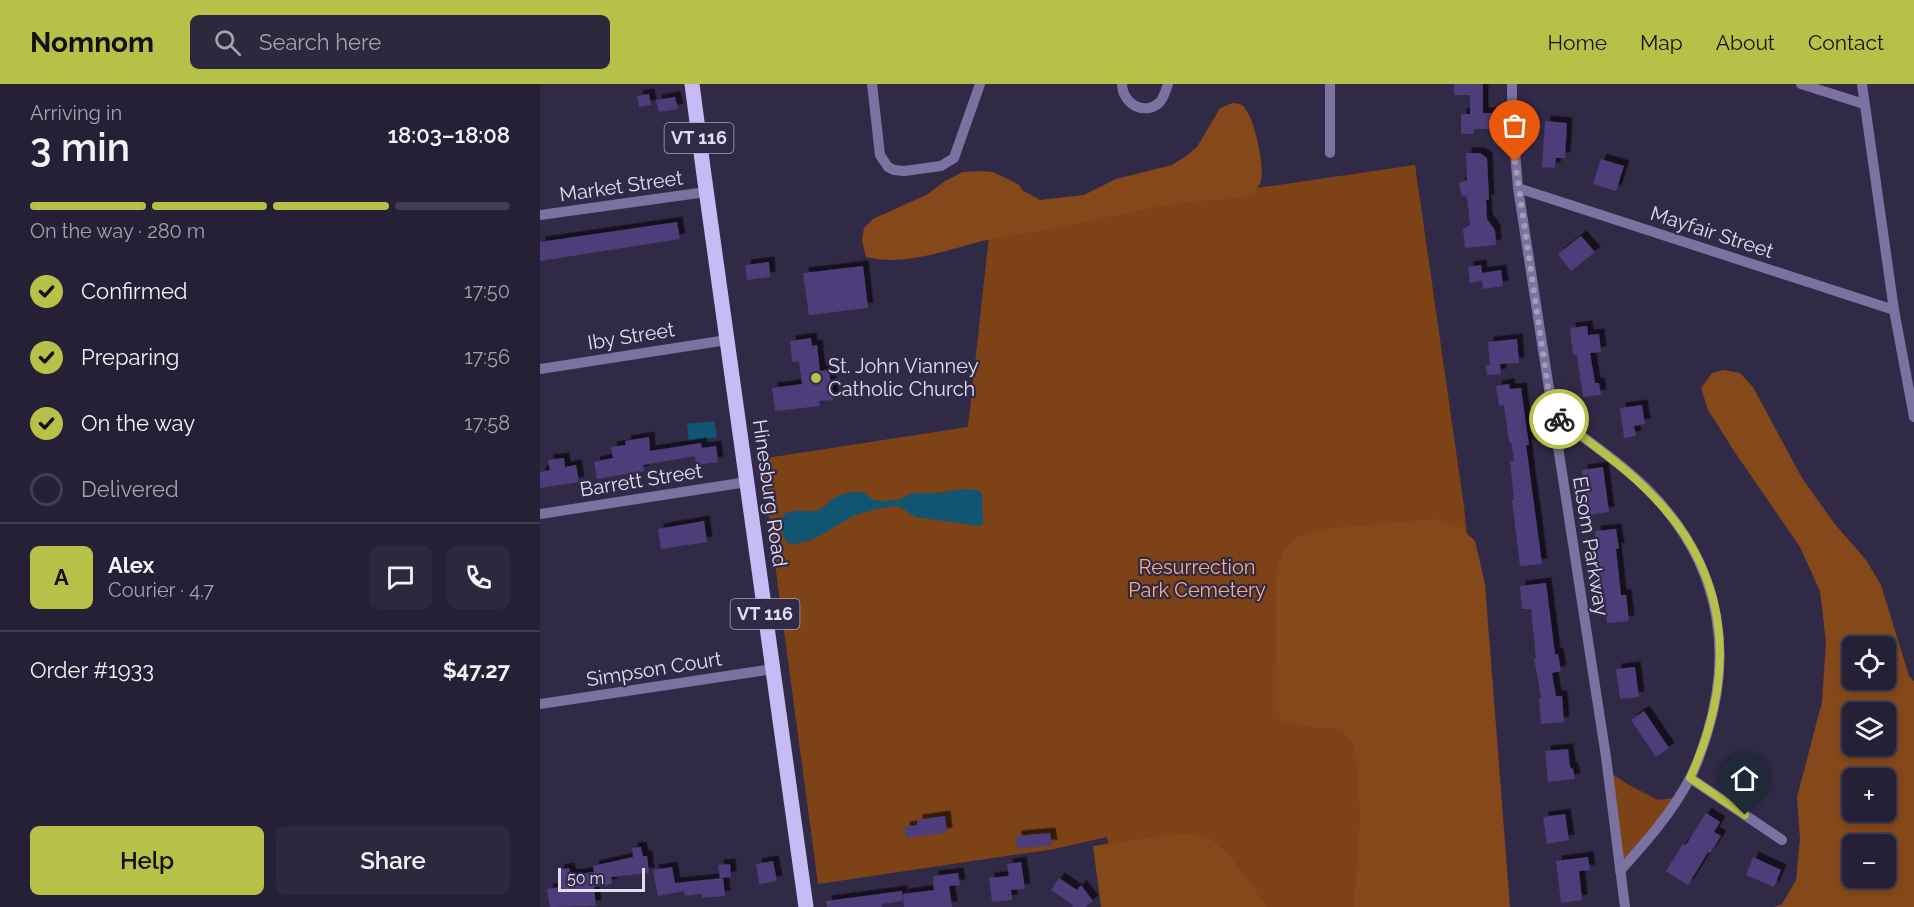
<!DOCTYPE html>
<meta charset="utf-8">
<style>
:root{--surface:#252035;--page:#2d283d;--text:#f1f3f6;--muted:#a3a3ad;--line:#423e50;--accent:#b7c148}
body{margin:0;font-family:Raleway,sans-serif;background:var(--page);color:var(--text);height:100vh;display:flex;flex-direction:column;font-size:22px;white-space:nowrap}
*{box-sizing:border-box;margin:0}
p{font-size:20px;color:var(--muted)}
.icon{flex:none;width:33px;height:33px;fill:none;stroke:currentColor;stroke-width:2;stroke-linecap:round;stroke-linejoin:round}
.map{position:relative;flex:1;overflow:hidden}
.side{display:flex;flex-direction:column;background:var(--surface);width:540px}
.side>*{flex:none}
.tools{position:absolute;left:1302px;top:552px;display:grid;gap:12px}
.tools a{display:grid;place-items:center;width:54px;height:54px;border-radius:9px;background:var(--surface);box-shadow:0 3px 9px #0003,0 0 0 2px var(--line);font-size:30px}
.scale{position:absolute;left:18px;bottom:15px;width:87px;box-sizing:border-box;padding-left:6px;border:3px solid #e1ddf1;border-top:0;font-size:16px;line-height:21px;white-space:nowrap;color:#e1ddf1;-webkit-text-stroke:4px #312a47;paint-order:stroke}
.pin{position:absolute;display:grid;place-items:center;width:51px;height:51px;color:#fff;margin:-62px -26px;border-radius:50% 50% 50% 0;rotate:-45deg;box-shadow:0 0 6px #0007}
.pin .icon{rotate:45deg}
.courier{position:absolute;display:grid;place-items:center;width:60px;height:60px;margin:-30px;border:4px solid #b7c148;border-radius:50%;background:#fff;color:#222;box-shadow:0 2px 8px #0007}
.head em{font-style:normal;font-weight:600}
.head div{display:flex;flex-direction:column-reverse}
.head{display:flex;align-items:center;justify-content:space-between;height:102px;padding:0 30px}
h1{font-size:39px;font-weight:600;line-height:45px}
.bar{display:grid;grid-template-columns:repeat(4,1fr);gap:9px 6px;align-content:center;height:72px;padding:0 30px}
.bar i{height:8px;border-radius:4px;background:var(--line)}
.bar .current{background:var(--accent)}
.bar p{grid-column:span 4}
.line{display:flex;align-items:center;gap:15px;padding:0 30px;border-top:2px solid var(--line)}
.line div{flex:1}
.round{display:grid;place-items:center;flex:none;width:63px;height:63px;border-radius:9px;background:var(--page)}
ol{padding:0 30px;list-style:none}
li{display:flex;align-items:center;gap:18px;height:66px}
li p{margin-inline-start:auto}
li .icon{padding:6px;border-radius:50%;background:var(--accent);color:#111;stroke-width:4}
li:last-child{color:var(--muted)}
li i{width:33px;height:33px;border:3px solid var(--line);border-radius:50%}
.action{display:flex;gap:12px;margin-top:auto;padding:12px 30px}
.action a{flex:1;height:69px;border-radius:9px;background:var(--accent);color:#111;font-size:24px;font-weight:600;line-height:69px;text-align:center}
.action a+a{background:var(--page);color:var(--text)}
header{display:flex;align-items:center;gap:36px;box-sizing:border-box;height:84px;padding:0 30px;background:var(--accent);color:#111}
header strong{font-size:28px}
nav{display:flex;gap:33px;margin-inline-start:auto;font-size:21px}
.search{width:420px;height:54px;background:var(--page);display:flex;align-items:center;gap:15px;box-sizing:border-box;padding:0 21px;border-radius:9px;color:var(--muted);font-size:22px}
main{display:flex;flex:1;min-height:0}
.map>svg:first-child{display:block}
.green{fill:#7d4317}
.forest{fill:#84481a;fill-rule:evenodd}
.water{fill:#125573}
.building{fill:#4d3d7a;filter:url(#shadow)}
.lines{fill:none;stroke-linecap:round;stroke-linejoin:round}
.minor{stroke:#7c72a1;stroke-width:10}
.primary{stroke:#c6bbf5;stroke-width:15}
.done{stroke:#a39eb6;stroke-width:6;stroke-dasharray:0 10.8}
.route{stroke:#b7c148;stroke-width:8}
.poi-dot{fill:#b7c148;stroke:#312a47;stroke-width:2}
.labels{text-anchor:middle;stroke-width:4.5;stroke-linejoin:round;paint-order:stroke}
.shield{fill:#312a47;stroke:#aca7be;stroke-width:1.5}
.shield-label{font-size:18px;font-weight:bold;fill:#e1ddf1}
.street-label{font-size:20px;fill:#e1ddf1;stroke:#312a47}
.poi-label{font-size:20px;fill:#e1ddf1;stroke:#312a47;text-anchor:start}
.park-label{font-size:20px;fill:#f6ae7f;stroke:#312a47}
</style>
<header>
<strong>Nomnom</strong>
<div class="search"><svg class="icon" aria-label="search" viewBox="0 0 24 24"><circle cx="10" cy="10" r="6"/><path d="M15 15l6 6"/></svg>Search here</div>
<nav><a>Home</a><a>Map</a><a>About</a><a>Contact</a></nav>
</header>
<main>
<section class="side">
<div class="head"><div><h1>3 min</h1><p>Arriving in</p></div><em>18:03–18:08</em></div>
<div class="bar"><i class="current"></i><i class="current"></i><i class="current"></i><i></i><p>On the way · 280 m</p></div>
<ol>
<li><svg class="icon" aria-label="check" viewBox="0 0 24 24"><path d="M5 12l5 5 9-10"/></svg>Confirmed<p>17:50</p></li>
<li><svg class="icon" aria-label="check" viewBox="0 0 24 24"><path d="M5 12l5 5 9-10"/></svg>Preparing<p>17:56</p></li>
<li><svg class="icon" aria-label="check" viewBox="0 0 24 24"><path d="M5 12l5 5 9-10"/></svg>On the way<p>17:58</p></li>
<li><i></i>Delivered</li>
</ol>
<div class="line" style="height:108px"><b class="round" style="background:var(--accent);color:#111">A</b><div><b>Alex</b><p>Courier · 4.7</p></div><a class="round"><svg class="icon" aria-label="chat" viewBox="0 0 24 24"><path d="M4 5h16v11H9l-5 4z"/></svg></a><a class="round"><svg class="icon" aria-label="phone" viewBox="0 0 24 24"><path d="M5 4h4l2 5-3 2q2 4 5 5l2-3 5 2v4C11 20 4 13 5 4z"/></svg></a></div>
<div class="line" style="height:78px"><div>Order #1933</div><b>$47.27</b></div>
<div class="action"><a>Help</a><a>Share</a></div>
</section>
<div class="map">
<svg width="1374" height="823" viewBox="0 0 1374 823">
<defs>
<filter id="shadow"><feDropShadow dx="5.5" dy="-5.5" stdDeviation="0" flood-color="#0009"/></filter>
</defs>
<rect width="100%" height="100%" fill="#312a47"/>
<!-- green -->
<path class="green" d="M875,81L924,423L967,823H580L567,753L514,765L278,800L221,375L428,343L450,143Z
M1067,686L1087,700L1118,716L1135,714L1084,777Z"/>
<!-- forest -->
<path class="forest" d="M693,19C696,19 700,20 702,21C714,30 725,83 721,97C720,101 716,106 714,110C687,118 660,115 632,120C590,128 548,137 506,146C491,149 476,150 461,153C417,161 371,184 326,173L322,156L324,144L333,135L388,110L405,97L423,88L440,87L453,88L468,95L479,101L482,106L500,116L544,111L576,95L632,81L646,72L657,63L680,24Z
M1184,286L1200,289L1213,303L1262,394L1294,439L1326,476L1341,501L1369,592L1374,597V823H1235L1242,820L1256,796L1260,755L1257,713L1282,618L1286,558L1280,507L1260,463L1194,367L1168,326L1161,304L1172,289ZM1346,562V596H1312V562ZM1346,628V662H1312V628ZM1312,694H1346V728H1312ZM1312,760H1346V794H1312Z
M897,435L921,444L935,457L945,500L970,823H814L820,735L817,681L812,657L801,645L769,643L744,638L735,626L736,489C746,456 750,455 782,445Z
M643,749L670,754L693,776L727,823H561L553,762Z"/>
<!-- water -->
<path class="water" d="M174,337L177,353L149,357L147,340Z
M423,405L436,406L440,407L442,411L443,439L440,442L375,433L362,424L355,422L340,424L315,431L274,455L255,460L248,459C241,452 240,438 244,430C255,423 267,430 278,426C284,424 286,420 290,417C298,410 313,407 323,408L333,416L340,417L358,416L372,409H397Z"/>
<!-- building -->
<path class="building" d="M914,0H943V29H952V45H935L933,50H921V30H930V11H914Z
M109,10L111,21L99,23L97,12Z
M135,13L138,25L119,28L116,16Z
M1005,37L1027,39L1025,74H1016L1015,84L1002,83Z
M926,69H940L947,74L949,116H946L947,135L955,146L956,161L925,164L923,145L930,141L927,113L921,111L919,99L927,96Z
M1061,75L1084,82L1076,107L1053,100Z
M137,138L140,155L0,177V158Z
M1041,152L1055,168L1031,187L1018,170Z
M229,178L230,193L207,196L205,181Z
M941,181L942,189L961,186L963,202L943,205L942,197L930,199L928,183Z
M323,182L328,224L269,231L263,189Z
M1047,242L1048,251L1059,250L1061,268L1050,269L1055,299H1059L1061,311L1043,313L1037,271H1033L1030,244Z
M271,254L272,262L277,261L280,287L289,286L293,316L279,317L280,322L235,327L232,304L262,300L259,277L252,278L250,257Z
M977,255L979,279L960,280L961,290L947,291L946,281H950L948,258Z
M969,300L970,305L981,304L989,361H986L1002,480L980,482L972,416H974L970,377H974L971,358H969L964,321L959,322L956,302Z
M1102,321L1105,340L1094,342L1096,352L1084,354L1080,324Z
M109,353L110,367L161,359L162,364L176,362L178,378L156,381L155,372L103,381L104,387L57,395L54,378L73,374L71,363L86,361L85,357Z
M24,374L25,383L36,381L39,398L0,404V388L10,386L8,376Z
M1063,383L1069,428L1047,431L1042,386Z
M164,437L167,458L121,465L118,445Z
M1076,445L1079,464L1076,465L1081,511H1086L1089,537L1067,539L1064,506H1060L1055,447Z
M1006,499L1015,570H1018L1021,587L1012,589L1016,612H1022L1024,638L1001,640L999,614L1001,613L994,574H996L991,525H982L980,502Z
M1095,583L1099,613L1080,615L1076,585Z
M1104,627L1129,664L1116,673L1091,636Z
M1028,665L1030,683L1033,685L1035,695L1008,698L1005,667Z
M1166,729L1180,738L1174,748L1181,752L1170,769L1168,768L1148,801L1126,787L1143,760L1146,761Z
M1025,730L1029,756L1007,760L1003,733Z
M405,732L407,749L366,754L364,743L377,741V736Z
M510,749L512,761L477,765L476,752Z
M101,763L103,772H107L109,789L71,793L72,800L54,803L56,822L10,823L7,805L21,803L18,786L29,784L31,791L54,788L53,782L93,773L92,764Z
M1048,773L1050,786L1039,787L1042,816L1021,819L1016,777Z
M1213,773L1241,786L1234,803L1206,791Z
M233,777L237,797L219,800L216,780Z
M481,778L485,805L471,806L472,816L452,818L449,794L469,792L467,780Z
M190,780L191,793L180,794L178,781Z
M132,783L135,799L183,794L185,812L162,814V810L145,812L144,807L118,812L113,786Z
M418,789L420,801L409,802L412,823H364L363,810L394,806L393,792Z
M519,794L537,806L541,801L553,817L545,823H533L529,818L511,806Z
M362,807L363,817L341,820L342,823H287L286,817Z"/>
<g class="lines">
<!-- minor -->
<path class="minor" d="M332,0L340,71L348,83L354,86L364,87L401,82L414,74L440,0
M582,0C582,19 604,33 620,18C624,13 626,6 628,0
M972,0V32L978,104L1066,673L1085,823
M1261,0L1324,20
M1322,0L1354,226L1374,333
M790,69V0
M978,104L1354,226
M0,131L166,108
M0,285L187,256
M1012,330C1051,360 1096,388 1127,427C1180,492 1192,570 1167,650C1162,666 1157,682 1149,696C1131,730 1105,759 1080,787
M0,430L207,398
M0,620L233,585
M1150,694L1242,756"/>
<!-- primary -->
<path class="primary" d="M152,0L164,91L266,823"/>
</g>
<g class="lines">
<!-- done -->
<path class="done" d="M975,78L1012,330L1019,335"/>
<!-- route -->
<path class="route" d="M1019,335C1050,359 1084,382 1111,410C1193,492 1196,593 1150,694L1205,731"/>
</g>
<!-- markers -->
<circle class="poi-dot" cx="276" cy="294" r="6"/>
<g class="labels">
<!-- shield labels -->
<g class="shield">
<rect x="124.5" y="39" width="69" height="30" rx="4.5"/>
<rect x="190.5" y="515" width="69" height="30" rx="4.5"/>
</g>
<g class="shield-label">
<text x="159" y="60">VT 116</text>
<text x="225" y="536">VT 116</text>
</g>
<!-- street labels -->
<g class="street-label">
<text transform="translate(81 102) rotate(-8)" y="7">Market Street</text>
<text transform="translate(1172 148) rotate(18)" y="7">Mayfair Street</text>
<text transform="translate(91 252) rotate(-9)" y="7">Iby Street</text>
<text transform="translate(101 396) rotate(-9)" y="7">Barrett Street</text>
<text transform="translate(230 409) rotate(82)" y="7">Hinesburg Road</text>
<text transform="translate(1051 462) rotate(81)" y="7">Elsom Parkway</text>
<text transform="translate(114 585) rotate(-9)" y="7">Simpson Court</text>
</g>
<!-- poi labels -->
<g class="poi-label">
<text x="288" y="289">St. John Vianney<tspan x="288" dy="23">Catholic Church</tspan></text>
</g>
<!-- park labels -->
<g class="park-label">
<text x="657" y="490">Resurrection<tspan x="657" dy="23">Park Cemetery</tspan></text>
</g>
</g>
</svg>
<div class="tools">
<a><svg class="icon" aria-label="locate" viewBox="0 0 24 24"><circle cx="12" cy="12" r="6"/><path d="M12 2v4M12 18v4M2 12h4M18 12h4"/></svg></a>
<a><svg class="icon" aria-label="layers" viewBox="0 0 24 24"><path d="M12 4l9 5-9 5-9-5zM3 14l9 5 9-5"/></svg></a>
<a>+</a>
<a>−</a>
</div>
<div class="scale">50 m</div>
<div class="pin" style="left:975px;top:78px;background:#ea580c"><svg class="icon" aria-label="bag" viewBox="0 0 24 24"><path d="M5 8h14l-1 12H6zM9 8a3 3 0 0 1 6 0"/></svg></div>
<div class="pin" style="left:1205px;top:731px;background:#1f2937"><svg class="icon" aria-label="home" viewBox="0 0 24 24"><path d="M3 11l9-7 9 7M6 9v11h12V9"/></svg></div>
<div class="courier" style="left:1019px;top:335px"><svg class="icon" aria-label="bike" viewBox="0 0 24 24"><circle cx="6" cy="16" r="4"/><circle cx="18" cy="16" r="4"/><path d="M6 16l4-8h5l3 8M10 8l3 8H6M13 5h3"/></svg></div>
</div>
</main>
